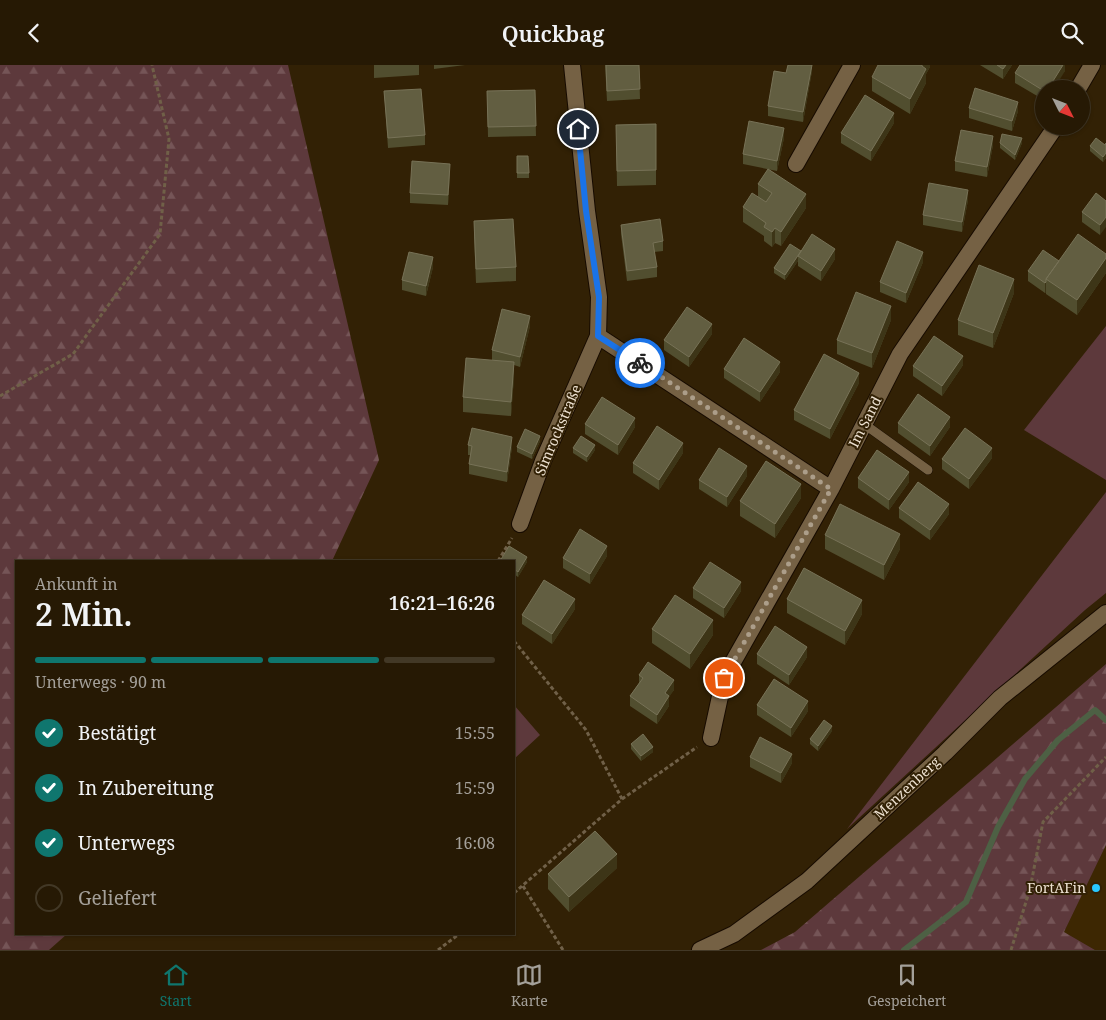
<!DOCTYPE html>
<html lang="de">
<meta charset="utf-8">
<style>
:root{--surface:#261904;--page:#322613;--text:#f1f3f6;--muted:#a4a09a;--line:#423826;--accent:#0f766e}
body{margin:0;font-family:"Noto Serif",serif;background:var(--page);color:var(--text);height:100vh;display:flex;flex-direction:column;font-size:19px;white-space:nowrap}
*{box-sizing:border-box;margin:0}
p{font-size:16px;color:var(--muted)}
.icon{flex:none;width:28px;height:28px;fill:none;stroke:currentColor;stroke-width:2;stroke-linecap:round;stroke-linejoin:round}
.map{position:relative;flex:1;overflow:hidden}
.sheet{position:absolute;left:15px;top:495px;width:500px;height:375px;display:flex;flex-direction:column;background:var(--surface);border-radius:0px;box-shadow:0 1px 4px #0004,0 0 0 1px var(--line)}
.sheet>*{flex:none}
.needle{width:32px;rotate:132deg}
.tools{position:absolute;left:1035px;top:15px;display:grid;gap:10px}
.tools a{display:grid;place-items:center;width:55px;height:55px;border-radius:50%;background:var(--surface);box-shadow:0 1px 4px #0004,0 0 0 1px var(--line);font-size:25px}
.pin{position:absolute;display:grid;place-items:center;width:42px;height:42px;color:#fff;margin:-21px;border:2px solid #fff;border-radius:50%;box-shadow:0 1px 5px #0007}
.courier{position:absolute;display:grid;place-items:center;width:50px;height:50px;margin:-25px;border:4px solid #1a73e8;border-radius:50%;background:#fff;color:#222;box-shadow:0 1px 6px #0007}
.overview em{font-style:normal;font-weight:600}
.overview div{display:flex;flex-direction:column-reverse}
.overview{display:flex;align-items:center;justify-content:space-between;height:85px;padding:0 20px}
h1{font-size:32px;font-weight:600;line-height:38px}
.bar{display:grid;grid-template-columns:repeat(4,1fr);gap:8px 5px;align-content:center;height:60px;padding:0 20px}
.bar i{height:6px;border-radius:4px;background:var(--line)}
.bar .active{background:var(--accent)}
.bar p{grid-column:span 4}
ol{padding:0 20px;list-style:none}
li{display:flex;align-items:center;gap:15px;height:55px}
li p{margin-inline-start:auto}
li .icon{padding:5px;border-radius:50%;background:var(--accent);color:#fff;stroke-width:4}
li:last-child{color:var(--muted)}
li i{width:28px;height:28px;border:2px solid var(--line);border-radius:50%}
header{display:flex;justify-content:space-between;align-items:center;height:65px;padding:0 20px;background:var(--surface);font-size:22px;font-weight:600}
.tab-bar{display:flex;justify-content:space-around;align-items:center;height:70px;border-top:1px solid var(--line);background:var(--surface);font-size:14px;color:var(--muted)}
.tab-bar a{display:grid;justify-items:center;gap:2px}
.tab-bar .active{color:var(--accent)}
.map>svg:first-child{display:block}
.built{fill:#3d2702}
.green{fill:#5d393c}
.forest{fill:url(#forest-firs)}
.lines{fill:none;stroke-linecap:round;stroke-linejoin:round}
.stream{stroke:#4d6044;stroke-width:6}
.service-casing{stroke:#170b00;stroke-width:10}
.minor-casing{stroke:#170b00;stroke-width:18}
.path{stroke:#706048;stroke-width:3;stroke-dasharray:4 2.5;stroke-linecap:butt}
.service{stroke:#756144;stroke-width:9}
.minor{stroke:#756144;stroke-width:16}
.wall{fill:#514e2f}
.shaded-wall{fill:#3d3517}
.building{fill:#625e41;stroke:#777257}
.done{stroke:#ac9e8a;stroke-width:5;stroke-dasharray:0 9}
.route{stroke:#1a73e8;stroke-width:6}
.poi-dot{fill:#29c8ff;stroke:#322105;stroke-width:2}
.labels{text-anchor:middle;stroke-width:4;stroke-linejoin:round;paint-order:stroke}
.street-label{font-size:14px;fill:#ede1d1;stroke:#322105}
.poi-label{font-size:14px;fill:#ede1d1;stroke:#322105;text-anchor:end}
</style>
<header><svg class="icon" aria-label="back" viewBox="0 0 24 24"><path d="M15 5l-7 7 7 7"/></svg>Quickbag<svg class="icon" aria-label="search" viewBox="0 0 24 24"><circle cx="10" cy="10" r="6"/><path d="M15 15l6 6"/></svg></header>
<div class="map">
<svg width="1106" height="885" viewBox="0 0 1106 885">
<defs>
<pattern id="forest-firs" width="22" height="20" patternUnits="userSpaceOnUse" patternTransform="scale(1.25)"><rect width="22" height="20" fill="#5d393c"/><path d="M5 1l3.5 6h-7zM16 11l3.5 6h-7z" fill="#755557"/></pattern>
</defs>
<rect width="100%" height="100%" fill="#322105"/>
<!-- built -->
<path class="built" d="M1106,780V885H1095L1064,867Z"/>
<!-- green -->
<path class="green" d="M1106,261V415L1024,365Z
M1106,427V528L1085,545L847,764Z
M514,640L540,670L514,694Z"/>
<!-- forest -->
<path class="forest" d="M0,0H288L379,395L332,496H16V869H67L49,885H0Z
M1106,599V780L1064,867L1095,885H761L795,867Z"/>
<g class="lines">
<!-- stream -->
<path class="stream" d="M904,885L966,837L998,762L1025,714L1058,675L1095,645L1106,655"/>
<defs>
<path id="service" d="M864,359L928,405"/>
<path id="minor" d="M572,0L587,146L599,232L598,271L831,424
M1078,24L1092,0
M796,99L852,0
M520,459L543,396L598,271
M711,673L724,613L831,424L900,289L1056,61
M700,885L734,869L807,816L945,688L1000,633L1106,548"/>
</defs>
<!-- service casing -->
<use href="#service" class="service-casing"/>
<!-- minor casing -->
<use href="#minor" class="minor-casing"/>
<!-- path -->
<path class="path" d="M0,331L73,289L160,169L169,74L152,0
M498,496L512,473
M514,576L586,665L622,734
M523,821L563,885
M514,828L622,734L697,682
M438,885L459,869
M1011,885L1030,824L1043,757L1106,692"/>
<!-- service -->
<use href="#service" class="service"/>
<!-- minor -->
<use href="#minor" class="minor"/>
</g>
<!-- wall -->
<path class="wall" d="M374,0H419V10L374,13Z
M434,0H465L434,4Z
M605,0H639L640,34L607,36Z
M812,0V6L803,57L768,51V41L786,8Z
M930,0V2L926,9V18L910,49L872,26V12Z
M980,0H1012L1003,14Z
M1065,0V6L1044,24V35L1015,18V8Z
M535,25L536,71L488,72L487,26Z
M384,26L425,70V80L388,83Z
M969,43L1018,46L1012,66L969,53Z
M894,58L871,96L841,78V68Z
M656,59V120L617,121L616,60Z
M784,73L777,106L743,99V89Z
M1000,78H1022L1015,95L1000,83Z
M1106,78V93L1103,97L1090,86V81L1105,80Z
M993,80L987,112L955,106V96Z
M517,91L529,108V113H517Z
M450,109L448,140L410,138V128Z
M758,119L806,143L781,181L775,178L772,182L764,176V171L743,157V142L758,132Z
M968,135L962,167L923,160V150Z
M1106,136L1100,170L1082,157V147Z
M474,156L516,202V216L476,218L474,171Z
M621,160L663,176V186L654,187L657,202V212L627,216L621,169Z
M801,186L835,194L821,216L798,201V196L785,215L774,208V203Z
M1106,189V208L1077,250L1046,229V227L1045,228L1028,216V206L1059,196Z
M923,197L906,238L880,227V217Z
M433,202L426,231L402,225V215Z
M1014,228L993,283L958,270V255Z
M891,255L872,303L837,289V275Z
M530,261L520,302L514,300V312L511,351L463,347V332L496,296L492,295V285Z
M712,269L689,302L664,285V275Z
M963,300L942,331L913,311V301Z
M724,304L780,307L760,337L724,313Z
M859,318L830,374L794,355V345Z
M898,358L950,362L930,391L898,368Z
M585,359L635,362L618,390L585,369Z
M540,376L532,394L517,387V382Z
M468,380L512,382L507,417L469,409V399L470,390H468Z
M573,383L595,385L587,397L573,388Z
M683,388L659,425L633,408V398Z
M992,393L969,424L942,404V394Z
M747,411L727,442L699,424V415Z
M858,413L909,417L889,445L858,423Z
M801,433L775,473L740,451V436Z
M899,443L949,449L930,475L899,453Z
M825,470L900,484L884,515L825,484Z
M607,491L590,519L563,503V493Z
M514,496L527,497L518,512L514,509Z
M693,523L741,526L724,553L693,533Z
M787,534L862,549L845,580L787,548Z
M575,544L552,579L522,559V550Z
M652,564L713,570L690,604L652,578Z
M757,589L807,592L789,620L757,599Z
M639,610L674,625L669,631V641L657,659L630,641V631L639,618Z
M757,640L808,646L791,672L757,650Z
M832,666L818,686L810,679V674Z
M631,679L653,687L641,696L631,684Z
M750,692L792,698L781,718L750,702Z
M617,803L569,847L548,824V809Z"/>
<!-- shaded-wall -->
<path class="shaded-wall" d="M812,0V6L803,57V47Z
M922,0H930V2L926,9V18L910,49V34Z
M1006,0H1012L1003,14V4Z
M1063,0H1065V6L1054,24H1048Z
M1018,37V46L1012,66V56Z
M894,48V58L871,96V86Z
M784,63V73L777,106V96Z
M993,71V80L987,112V102Z
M1022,73V78L1015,95V90Z
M1106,88V93L1103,97V92Z
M450,99V109L448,140V130Z
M968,125V135L962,167V157Z
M806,129V143L781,181V167Z
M1106,152V162L1100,170V160Z
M775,163V178L772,182V167Z
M835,184V194L821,216V206Z
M801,186L798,191V196L785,215V210Z
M923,187V197L906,238V228Z
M433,192V202L426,231V221Z
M1106,193V208L1077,250V235Z
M1014,214V228L993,283V268Z
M1046,217V227L1045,228V218Z
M891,241V255L872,303V288Z
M530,251V261L520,302V292Z
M712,259V269L689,302V292Z
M963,291V300L942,331V321Z
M514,297V312L511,351V337Z
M780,297V307L760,337V327Z
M859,308V318L830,374V364Z
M950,352V362L930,391V381Z
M635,353V362L618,390V380Z
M540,371V376L532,394V389Z
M512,372V382L507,417V407Z
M683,378V388L659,425V415Z
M595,380V385L587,397V392Z
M992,383V393L969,424V414Z
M747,401V411L727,442V432Z
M909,407V417L889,445V435Z
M801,419V433L775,473V459Z
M949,439V449L930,475V465Z
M900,469V484L884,515V500Z
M607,481V491L590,519V509Z
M527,492V497L518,512V507Z
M741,517V526L724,553V543Z
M575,534V544L552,579V569Z
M862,535V549L845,580V566Z
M713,555V570L690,604V589Z
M807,582V592L789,620V610Z
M674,615V625L665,638V628Z
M669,631V641L657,659V650Z
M808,636V646L791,672V663Z
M832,661V666L818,686V681Z
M653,682V687L641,696V691Z
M792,689V698L781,718V708Z
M617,789V803L569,847V832Z"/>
<!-- building -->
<path class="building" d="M606,0H639L640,24L607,26Z
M788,0H812L803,47L768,41L774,6L786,8Z
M878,0H922V1L926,4L910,34L872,12Z
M997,0H1006L1003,4Z
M1020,0H1063L1048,24H1044V26L1015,8Z
M975,23L1018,37L1012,56L969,43Z
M421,24L425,70L388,73L384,26Z
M535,25L536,61L488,62L487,26Z
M865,30L894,48L871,86L841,68Z
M749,56L784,63L777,96L743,89Z
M656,59V105L617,106L616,60Z
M961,65L993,71L987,102L955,96Z
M1002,69L1022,73L1015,90L1000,78Z
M1096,73L1105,80L1106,78V88L1103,92L1090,81Z
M517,91H528L529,108H517Z
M412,96L450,99L448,130L410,128Z
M768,104L806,129L781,167L775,163L772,167L764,162L766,158L743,142L752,128L766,137L772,128L758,119Z
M929,118L968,125L962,157L923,150Z
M1096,128L1106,136V152L1100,160L1082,147Z
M513,154L516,202L476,204L474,156Z
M660,154L663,176L653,178L657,202L627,206L621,160Z
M812,169L835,184L821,206L798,191Z
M1078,169L1106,189V193L1077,235L1046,214Z
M897,176L923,187L906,228L880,217Z
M790,179L801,186L785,210L774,203Z
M1043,185L1059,196L1046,214V217L1045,218L1028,206Z
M409,187L433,192L426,221L402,215Z
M979,200L1014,214L993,268L958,255Z
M856,227L891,241L872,288L837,275Z
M687,242L712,259L689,292L664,275Z
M502,244L530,251L520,292L492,285Z
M934,271L963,291L942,321L913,301Z
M744,273L780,297L760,327L724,304Z
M824,289L859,308L830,364L794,345Z
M466,293L514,297L511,337L463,332Z
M918,329L950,352L930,381L898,358Z
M602,332L635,353L618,380L585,359Z
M657,361L683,378L659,415L633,398Z
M472,363L512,372L507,407L469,399L472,381L468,380Z
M965,363L992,383L969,414L942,394Z
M525,364L540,371L532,389L517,382Z
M581,371L595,380L587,392L573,383Z
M719,383L747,401L727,432L699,415Z
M877,385L909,407L889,435L858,413Z
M766,396L801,419L775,459L740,436Z
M918,417L949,439L930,465L899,443Z
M840,439L900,469L884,500L825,470Z
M580,464L607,481L590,509L563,493Z
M509,481L527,492L518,507L514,504V496H500Z
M710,497L741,517L724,543L693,523Z
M804,503L862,535L845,566L787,534Z
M544,515L575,534L552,569L522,550Z
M675,530L713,555L690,589L652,564Z
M775,561L807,582L789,610L757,589Z
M648,597L674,615L665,628L669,631L657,650L630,631L643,613L639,610Z
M774,614L808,636L791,663L757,640Z
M824,655L832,661L818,681L810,674Z
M643,669L653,682L641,691L631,679Z
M760,672L792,689L781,708L750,692Z
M595,766L617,789L569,832L548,809Z"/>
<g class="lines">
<!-- done -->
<path class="done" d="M640,298L831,424L724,613"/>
<!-- route -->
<path class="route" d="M578,64L586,146L599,232L598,271L640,298"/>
</g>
<!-- markers -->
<circle class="poi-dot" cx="1096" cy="823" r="5"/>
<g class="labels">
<!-- street labels -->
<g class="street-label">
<text transform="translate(865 357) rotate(-63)" y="5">Im Sand</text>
<text transform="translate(558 365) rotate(-67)" y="5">Simrockstraße</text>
<text transform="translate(907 723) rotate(-43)" y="5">Menzenberg</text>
</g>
<!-- poi labels -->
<g class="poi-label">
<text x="1086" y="828">FortAFin</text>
</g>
</g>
</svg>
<div class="tools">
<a><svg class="needle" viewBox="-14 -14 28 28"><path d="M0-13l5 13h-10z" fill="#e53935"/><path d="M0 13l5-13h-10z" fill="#a4a09a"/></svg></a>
</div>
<div class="pin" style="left:724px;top:613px;background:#ea580c"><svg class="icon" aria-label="bag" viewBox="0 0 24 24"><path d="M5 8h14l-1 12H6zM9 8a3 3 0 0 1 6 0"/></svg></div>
<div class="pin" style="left:578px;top:64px;background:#1f2937"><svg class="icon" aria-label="home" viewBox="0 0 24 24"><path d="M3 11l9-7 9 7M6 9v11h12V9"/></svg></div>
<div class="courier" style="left:640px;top:298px"><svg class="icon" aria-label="bike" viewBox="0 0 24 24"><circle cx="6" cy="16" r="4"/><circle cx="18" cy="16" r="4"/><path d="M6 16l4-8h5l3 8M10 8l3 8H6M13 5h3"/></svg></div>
<section class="sheet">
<div class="overview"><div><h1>2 Min.</h1><p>Ankunft in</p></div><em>16:21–16:26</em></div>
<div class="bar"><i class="active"></i><i class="active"></i><i class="active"></i><i></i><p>Unterwegs · 90 m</p></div>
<ol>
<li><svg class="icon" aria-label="check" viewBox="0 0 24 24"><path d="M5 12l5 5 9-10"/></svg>Bestätigt<p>15:55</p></li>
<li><svg class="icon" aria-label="check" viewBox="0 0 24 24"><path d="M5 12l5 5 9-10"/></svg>In Zubereitung<p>15:59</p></li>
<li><svg class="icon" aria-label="check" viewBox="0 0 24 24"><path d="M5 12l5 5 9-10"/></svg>Unterwegs<p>16:08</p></li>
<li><i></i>Geliefert</li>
</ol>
</section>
</div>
<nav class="tab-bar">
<a class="active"><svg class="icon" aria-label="home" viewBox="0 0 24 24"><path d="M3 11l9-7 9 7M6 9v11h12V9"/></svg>Start</a>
<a><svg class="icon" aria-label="map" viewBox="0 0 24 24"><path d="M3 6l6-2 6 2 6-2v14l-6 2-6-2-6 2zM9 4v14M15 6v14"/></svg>Karte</a>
<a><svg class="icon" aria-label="saved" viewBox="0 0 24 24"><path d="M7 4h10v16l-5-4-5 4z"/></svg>Gespeichert</a>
</nav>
